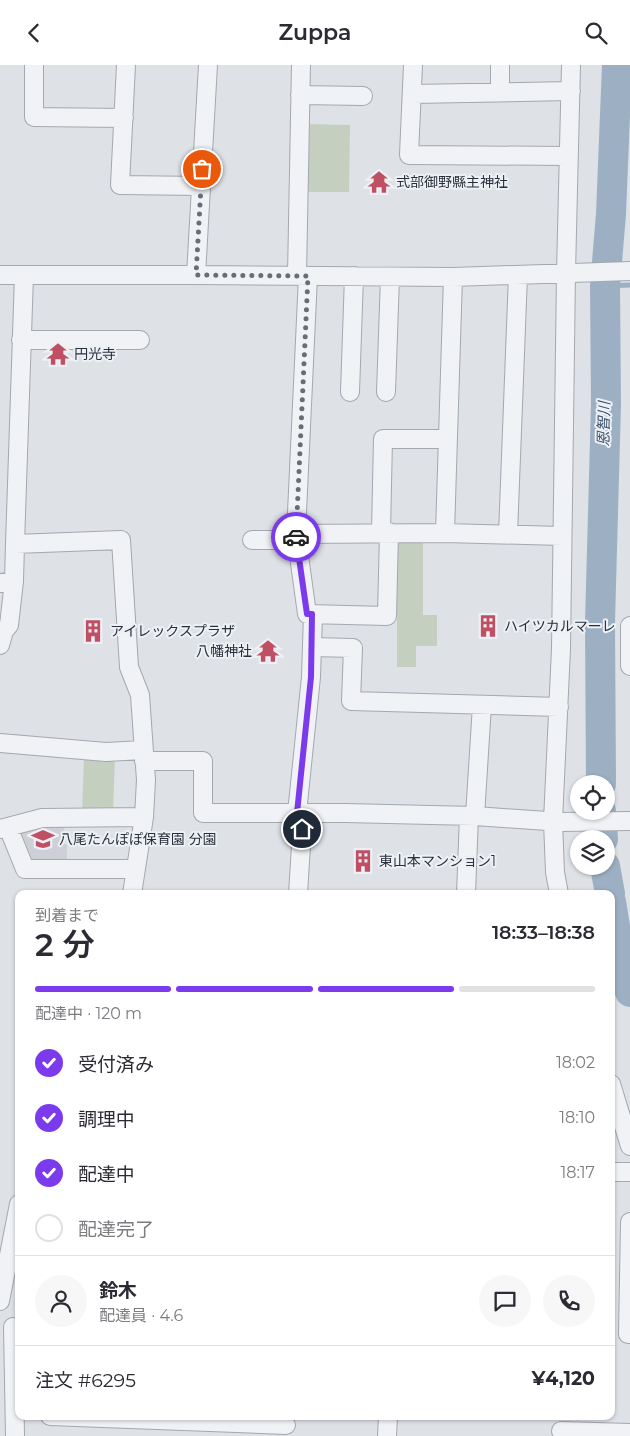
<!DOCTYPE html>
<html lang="ja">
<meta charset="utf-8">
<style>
:root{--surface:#fff;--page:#f7f7f7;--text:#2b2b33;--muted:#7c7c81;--line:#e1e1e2;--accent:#7c3aed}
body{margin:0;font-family:Montserrat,"Noto Sans JP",sans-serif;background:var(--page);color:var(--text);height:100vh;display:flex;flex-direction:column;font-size:19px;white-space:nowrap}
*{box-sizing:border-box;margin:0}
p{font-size:16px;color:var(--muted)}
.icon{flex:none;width:28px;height:28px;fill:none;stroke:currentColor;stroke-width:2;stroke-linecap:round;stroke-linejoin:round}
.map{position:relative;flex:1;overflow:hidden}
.panel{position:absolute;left:15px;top:825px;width:600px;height:530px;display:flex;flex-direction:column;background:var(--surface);border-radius:10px;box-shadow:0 1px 4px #0004}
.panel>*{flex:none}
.controls{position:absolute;left:570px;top:710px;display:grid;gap:10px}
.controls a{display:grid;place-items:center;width:45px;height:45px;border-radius:50%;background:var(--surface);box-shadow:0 1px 4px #0004;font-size:25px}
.pin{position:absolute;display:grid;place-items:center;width:42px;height:42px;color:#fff;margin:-21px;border:2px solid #fff;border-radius:50%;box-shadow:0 1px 5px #0007}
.courier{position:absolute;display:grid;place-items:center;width:50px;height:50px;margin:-25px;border:4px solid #7c3aed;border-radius:50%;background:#fff;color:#222;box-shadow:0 1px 6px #0007}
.headline em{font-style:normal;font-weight:600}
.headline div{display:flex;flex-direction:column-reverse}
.headline{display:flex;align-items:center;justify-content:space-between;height:85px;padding:0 20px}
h1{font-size:32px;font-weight:600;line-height:38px}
.bar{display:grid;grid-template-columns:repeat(4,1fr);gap:8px 5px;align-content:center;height:60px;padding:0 20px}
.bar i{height:6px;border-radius:4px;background:var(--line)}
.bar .current{background:var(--accent)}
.bar p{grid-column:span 4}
.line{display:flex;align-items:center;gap:12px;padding:0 20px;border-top:1px solid var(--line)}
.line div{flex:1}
.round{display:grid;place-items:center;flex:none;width:52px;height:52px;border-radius:26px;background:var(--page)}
ol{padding:0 20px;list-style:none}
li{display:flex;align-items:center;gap:15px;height:55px}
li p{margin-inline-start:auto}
li .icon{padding:5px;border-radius:50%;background:var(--accent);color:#fff;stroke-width:4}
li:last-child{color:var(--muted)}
li i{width:28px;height:28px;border:2px solid var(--line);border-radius:50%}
header{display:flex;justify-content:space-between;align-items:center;height:65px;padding:0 20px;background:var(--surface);font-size:22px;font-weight:600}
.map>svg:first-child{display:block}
.built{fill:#cdd1d7}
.green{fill:#c4cfc0}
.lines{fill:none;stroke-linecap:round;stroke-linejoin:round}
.stream{stroke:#9db0c3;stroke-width:5}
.river{stroke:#9db0c3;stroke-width:30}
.minor-casing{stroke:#a4a8af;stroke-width:20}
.minor{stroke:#f0f2f5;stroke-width:18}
.done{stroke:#686e77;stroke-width:5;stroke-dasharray:0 9}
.route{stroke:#7c3aed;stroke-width:6}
.labels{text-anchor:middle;stroke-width:4;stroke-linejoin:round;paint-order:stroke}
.poi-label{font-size:14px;fill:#29303b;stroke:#edf0f4;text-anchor:start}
.water-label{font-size:15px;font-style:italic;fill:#38506b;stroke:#edf0f4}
</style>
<header><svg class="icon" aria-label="back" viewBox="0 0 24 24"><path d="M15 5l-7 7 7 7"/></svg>Zuppa<svg class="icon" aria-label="search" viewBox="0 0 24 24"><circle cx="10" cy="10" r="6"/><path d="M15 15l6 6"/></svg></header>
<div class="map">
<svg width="630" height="1371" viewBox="0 0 630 1371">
<rect width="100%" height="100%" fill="#dee1e6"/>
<!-- built -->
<path class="built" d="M64,756V779H67V797L38,799L29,795L20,770L23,762Z"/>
<!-- green -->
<path class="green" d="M308,59L350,60L349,127H307Z
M397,475H423V550H437V581H416V602H397Z
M84,692L115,693L113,748H82Z"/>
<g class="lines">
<!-- stream -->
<path class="stream" d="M605,221L630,220"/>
<!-- river -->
<path class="river" d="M601,719L600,557L606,339L605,221L611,149L617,0
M601,746L603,774
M605,801L610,829
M611,837L620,892L630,927"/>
<defs>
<path id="minor" d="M34,0V52L124,53
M126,0L120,120L201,121
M413,0L409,90L569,91
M500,0V27
M412,29L571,26
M300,30L363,31
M0,210H196L453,212L630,206
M24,210L15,479L121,475L129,602L140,630L146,715L144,752L132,829
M196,210L208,0
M297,211L301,0
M308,211L296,469L307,549L387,551L389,467
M21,275H140
M350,327L354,211
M386,327L390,212
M381,467L383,374H448
M445,468L453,212
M296,469L445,468L562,471
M508,469L518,210
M252,475H296
M0,518L14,516L15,479
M630,561V601
M0,580L4,566L9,560L14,516
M312,582L353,583L351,636L559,642
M0,678L106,687L143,685
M144,696H203V748H345L475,751L561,757L630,756
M297,748L311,612L313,549
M475,751L482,640
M8,762L25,804H135
M0,764L42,753L144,752
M298,829L303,748
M466,829L469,751
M559,829L555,807L553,756L561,584L566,208L571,0
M611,1019L630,1081
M611,1107H630
M0,1236L19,1139
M13,1262L15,1371
M628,1269L630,1157
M50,1351L286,1360
M561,1366L630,1368
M387,1371L388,1351"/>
</defs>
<!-- minor casing -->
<use href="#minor" class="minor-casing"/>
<!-- minor -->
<use href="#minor" class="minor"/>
</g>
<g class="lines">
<!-- done -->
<path class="done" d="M202,104L196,210L308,211L296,472"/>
<!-- route -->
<path class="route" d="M296,472L307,549H312L311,612L297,748H304L302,764"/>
</g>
<!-- icons -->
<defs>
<symbol id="temple-bare" viewBox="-9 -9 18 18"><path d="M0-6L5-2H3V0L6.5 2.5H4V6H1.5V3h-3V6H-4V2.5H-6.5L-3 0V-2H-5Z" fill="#bf4f63" stroke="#edf0f4" stroke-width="2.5" paint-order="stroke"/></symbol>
<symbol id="building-bare" viewBox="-9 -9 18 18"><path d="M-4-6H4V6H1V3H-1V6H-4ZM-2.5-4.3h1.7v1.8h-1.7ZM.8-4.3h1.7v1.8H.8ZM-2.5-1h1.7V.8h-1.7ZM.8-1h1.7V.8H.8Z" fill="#bf4f63" stroke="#edf0f4" stroke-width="2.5" paint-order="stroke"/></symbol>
<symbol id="school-bare" viewBox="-9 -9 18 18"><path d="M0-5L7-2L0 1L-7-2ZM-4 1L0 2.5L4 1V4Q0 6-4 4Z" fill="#bf4f63" stroke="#edf0f4" stroke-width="2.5" paint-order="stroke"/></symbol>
</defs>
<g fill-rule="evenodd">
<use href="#temple-bare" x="363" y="101" width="32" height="32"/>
<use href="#temple-bare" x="42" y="273" width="32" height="32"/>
<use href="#building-bare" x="472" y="545" width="32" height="32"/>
<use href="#building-bare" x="77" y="550" width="32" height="32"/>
<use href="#temple-bare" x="252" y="570" width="32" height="32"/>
<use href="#school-bare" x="27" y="758" width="32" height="32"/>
<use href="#building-bare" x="347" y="780" width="32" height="32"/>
</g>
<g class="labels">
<!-- poi labels -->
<g class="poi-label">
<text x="396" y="122">式部御野縣主神社</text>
<text x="74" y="294">円光寺</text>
<text x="504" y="566">ハイツカルマーレ</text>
<text x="110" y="571">アイレックスプラザ</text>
<text x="252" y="591" text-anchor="end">八幡神社</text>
<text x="59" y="779">八尾たんぽぽ保育園 分園</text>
<text x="379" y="801">東山本マンション1</text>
</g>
<!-- water labels -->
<g class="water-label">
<text transform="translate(604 359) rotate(-89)" y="5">恩智川</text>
</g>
</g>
</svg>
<div class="controls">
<a><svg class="icon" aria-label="locate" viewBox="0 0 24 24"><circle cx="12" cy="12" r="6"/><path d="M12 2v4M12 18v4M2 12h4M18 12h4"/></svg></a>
<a><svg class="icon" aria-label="layers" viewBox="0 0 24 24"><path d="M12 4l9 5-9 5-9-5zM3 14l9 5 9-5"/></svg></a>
</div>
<div class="pin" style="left:202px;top:104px;background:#ea580c"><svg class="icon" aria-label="bag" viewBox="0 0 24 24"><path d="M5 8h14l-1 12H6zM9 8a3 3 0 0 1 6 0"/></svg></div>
<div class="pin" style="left:302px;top:764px;background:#1f2937"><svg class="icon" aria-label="home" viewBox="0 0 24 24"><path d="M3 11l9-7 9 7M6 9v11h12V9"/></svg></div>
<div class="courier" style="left:296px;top:472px"><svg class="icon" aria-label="car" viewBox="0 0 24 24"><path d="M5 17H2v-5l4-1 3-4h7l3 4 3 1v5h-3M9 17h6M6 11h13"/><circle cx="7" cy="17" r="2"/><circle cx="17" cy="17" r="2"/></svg></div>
<section class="panel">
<div class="headline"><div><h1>2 分</h1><p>到着まで</p></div><em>18:33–18:38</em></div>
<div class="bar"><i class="current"></i><i class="current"></i><i class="current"></i><i></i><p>配達中 · 120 m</p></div>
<ol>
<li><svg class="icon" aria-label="check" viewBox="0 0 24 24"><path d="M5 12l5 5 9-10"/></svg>受付済み<p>18:02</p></li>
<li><svg class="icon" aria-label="check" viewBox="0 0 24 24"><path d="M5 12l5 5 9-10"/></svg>調理中<p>18:10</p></li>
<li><svg class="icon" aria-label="check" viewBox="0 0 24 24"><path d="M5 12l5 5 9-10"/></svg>配達中<p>18:17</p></li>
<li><i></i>配達完了</li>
</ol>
<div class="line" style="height:90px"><a class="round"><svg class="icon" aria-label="person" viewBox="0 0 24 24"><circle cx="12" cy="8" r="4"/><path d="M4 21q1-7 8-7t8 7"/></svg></a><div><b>鈴木</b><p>配達員 · 4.6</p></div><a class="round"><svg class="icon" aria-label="chat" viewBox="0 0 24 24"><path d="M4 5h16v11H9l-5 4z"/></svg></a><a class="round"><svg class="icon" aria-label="phone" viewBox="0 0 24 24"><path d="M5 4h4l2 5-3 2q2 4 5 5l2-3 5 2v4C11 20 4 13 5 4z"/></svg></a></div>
<div class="line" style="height:65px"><div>注文 #6295</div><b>¥4,120</b></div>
</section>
</div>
